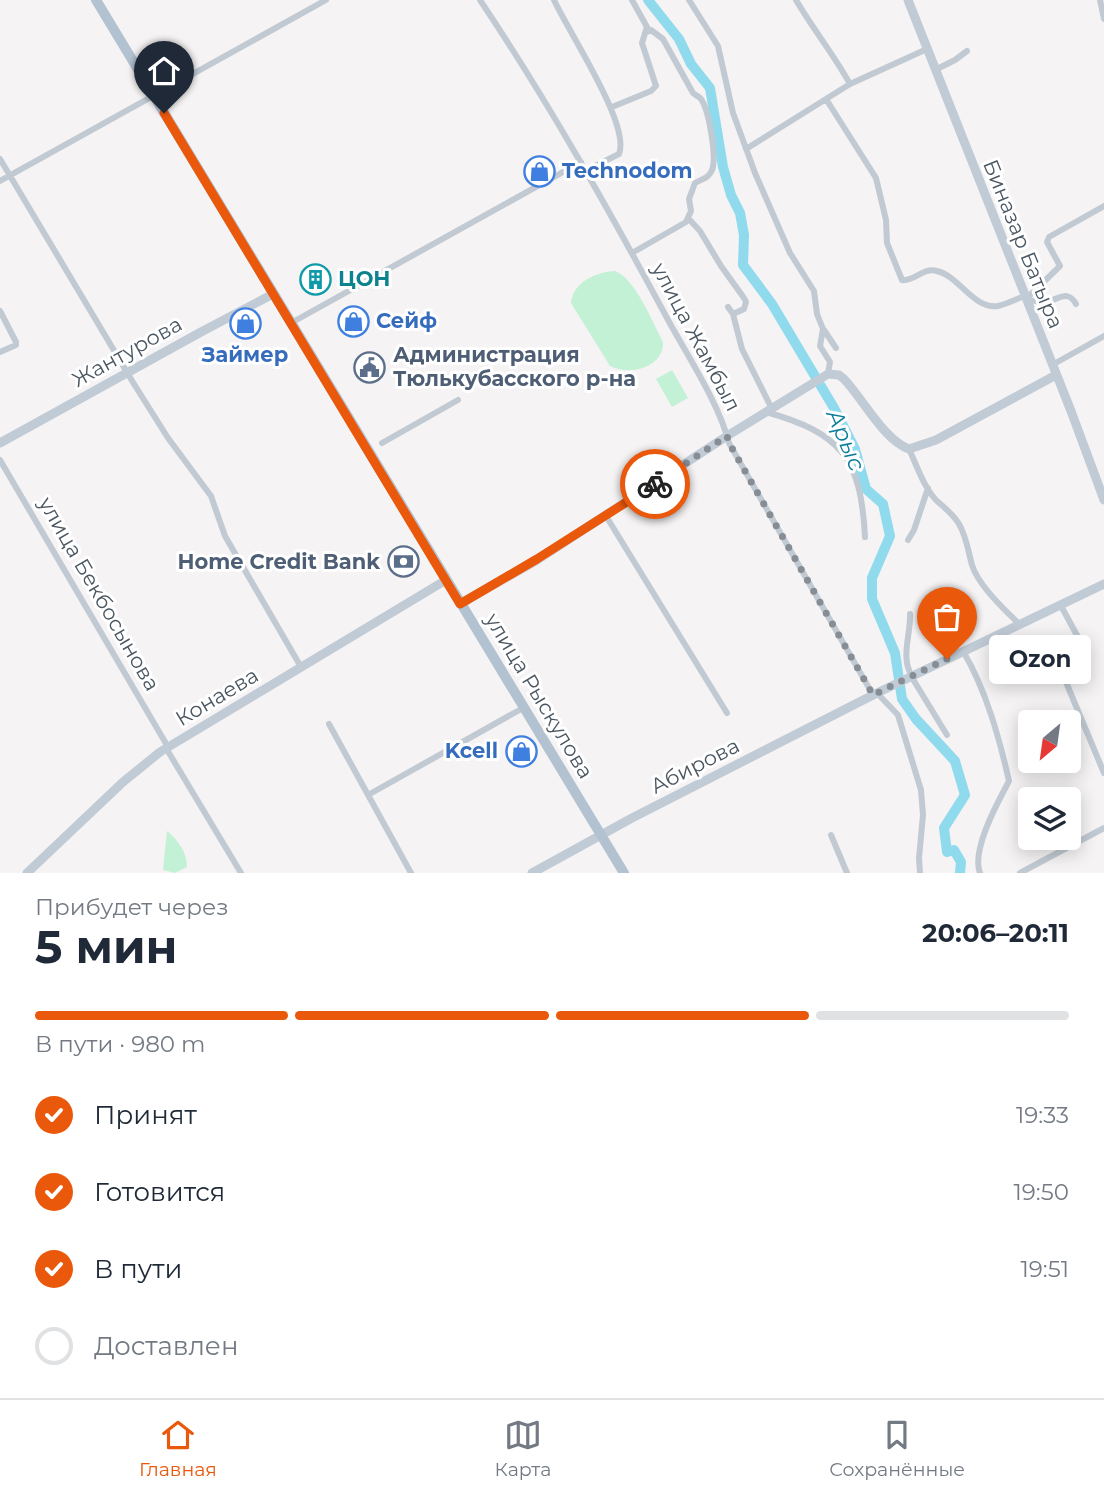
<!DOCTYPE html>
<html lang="ru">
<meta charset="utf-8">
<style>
:root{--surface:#fff;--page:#f6f6f7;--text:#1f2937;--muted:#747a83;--line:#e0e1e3;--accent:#ea580c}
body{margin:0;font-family:Montserrat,sans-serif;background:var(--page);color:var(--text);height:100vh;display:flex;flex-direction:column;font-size:26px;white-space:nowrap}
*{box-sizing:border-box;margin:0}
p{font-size:23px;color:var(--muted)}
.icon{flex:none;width:38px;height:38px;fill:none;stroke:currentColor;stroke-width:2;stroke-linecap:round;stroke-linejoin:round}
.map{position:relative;height:873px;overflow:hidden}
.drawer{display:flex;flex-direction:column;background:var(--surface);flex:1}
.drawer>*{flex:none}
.needle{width:46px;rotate:209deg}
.tools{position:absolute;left:1018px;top:710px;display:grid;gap:14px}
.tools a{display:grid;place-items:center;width:63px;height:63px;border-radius:7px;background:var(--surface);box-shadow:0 4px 18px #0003;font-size:35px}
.pin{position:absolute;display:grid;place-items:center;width:60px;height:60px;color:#fff;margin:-72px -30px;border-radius:50% 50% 50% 0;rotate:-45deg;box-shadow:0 0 7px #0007}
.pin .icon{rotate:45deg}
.courier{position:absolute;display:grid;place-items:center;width:70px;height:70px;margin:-35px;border:5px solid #ea580c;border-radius:50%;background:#fff;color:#222;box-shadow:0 2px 9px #0007}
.bubble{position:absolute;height:49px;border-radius:7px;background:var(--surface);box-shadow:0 4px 18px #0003;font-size:23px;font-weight:700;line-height:49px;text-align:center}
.headline em{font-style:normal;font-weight:700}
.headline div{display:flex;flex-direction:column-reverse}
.headline{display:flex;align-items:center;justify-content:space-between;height:119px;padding:0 35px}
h1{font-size:46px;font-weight:700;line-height:52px}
.bar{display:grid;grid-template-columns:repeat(4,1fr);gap:10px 7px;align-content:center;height:84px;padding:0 35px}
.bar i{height:9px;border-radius:5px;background:var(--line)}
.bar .on{background:var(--accent)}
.bar p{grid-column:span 4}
ol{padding:0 35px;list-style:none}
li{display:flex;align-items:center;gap:21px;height:77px}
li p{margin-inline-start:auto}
li .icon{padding:7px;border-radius:50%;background:var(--accent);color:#fff;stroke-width:4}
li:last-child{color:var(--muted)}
li i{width:38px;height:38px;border:4px solid var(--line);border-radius:50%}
.dock{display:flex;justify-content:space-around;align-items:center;height:98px;border-top:2px solid var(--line);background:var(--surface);font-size:19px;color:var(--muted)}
.dock a{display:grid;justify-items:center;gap:4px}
.dock .on{color:var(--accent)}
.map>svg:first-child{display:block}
.green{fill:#c3f1d5}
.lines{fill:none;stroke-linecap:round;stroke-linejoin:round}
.river{stroke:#90daee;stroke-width:10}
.street{stroke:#c1cad2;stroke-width:6}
.secondary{stroke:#c1cbd6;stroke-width:9}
.primary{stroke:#b3c2d1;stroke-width:10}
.done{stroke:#868d94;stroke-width:7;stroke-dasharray:0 12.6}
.route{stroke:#ea580c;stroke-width:9}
.labels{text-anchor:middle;stroke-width:6;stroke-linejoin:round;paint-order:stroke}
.shop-label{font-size:21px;font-weight:bold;fill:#366cbe;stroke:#fff;text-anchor:start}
.street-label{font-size:21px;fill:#4a5661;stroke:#fff}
.culture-label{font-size:21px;font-weight:bold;fill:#0d838f;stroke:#fff;text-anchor:start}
.service-label{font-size:21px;font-weight:bold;fill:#4e5e75;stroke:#fff;text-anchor:start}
.water-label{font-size:23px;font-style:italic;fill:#0c7c9b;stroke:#fff}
</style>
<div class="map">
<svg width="1104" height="873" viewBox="0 0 1104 873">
<rect width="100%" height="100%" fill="#f5f3f3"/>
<!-- green -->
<path class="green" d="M615,271C635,278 653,323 663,342C664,368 629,376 610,366L571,303C573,282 596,272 615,271Z
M672,370L688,398L672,407L656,379Z
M167,831C178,840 187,852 187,867L175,873L163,870Z"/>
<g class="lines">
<!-- river -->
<path class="river" d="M648,0L679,39L691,64L710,88L723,167L731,195L740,213L744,235L743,265L772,304L834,408L855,449L866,489L883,504L890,536L872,578V599L895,653L902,699L916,719L955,761L965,795L944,828L947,852L954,850L961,862L960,873"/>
<!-- street -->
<path class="street" d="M480,0C549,103 609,210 667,318C687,355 719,403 729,443L873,695
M554,0C568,31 631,125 619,154L587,170
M689,0L718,46L733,113L755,173L790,253L814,291L817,314L823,329L820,346L830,362L828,374
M796,0C813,29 834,55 850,84
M1100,0L1104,19
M935,70L955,60L967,51
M826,99L876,178L886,220L887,243L902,280C914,282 923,267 937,271C959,276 974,310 998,306C1007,304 1016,299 1025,296
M612,107L651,91L656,86L642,43L647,27L632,0
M746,149L850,84L927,49
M0,159L134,384L168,438L211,496L225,536L301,667
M0,181L326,0
M688,218L700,231L721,266L744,298L746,302L744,309L733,314
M632,253L686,222L691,211L689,199L695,183C702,179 709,178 712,170C717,158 709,110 701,99C700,97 695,95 693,93L663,39L651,30L645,33
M1026,299L1060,266L1047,242L1049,237L1104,206
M1026,299C1031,300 1038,302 1044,302C1058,301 1067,288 1076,304
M728,307L733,314L742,349L772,409
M0,311L16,342V345L0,352
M291,323L581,162
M824,330L836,348
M1052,365L1104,336
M766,412C841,433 861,458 865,537
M382,443L458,400
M909,449C917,466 924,488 937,501C946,509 953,514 959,524C967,538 968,551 972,565C978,585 1004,609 1019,624
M0,460L168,747
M606,516L727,713
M908,540L914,530L928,488
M1060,604L1079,639
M910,614C911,634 900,658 912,676
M963,651C986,690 999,737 1009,781C998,802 971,850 980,873
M1058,663L1104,773
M911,676L947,735
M877,693L898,715L921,790L923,815L919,858L920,873
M329,724L411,873
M166,748L241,873
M368,795L523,708
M831,835L847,873
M1020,873L1104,828"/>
<!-- secondary -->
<path class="secondary" d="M908,0L1071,411L1104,500
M0,443L201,332L273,294
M460,604L537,560L727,436L828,374L839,375L844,379C863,399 884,440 909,449L936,440L1056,375
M27,873L123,782L160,752L446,580
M532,873L632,818L877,693L1104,584"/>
<!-- primary -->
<path class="primary" d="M96,0L624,873"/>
</g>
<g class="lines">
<!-- done -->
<path class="done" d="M655,484L727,436L729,443L873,695L947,659"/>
<!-- route -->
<path class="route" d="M164,113L460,604L537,559L655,484"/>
</g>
<!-- icons -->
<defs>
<symbol id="shop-ring" viewBox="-11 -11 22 22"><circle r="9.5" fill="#fff" stroke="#3f7fe0" stroke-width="1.5"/><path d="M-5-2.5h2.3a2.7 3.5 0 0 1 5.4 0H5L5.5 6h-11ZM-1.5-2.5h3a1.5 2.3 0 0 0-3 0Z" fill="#3f7fe0"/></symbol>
<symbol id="building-ring" viewBox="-11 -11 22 22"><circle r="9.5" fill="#fff" stroke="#0f9aa8" stroke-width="1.5"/><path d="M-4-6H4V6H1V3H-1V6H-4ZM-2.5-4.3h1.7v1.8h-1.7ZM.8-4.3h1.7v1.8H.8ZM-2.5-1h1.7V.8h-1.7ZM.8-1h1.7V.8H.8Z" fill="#0f9aa8"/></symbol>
<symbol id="civic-ring" viewBox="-11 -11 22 22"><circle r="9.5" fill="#fff" stroke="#5c6f8a" stroke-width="1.5"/><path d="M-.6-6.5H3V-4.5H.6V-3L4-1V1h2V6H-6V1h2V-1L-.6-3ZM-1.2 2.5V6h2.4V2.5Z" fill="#5c6f8a"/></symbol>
<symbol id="bank-ring" viewBox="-11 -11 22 22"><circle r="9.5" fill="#fff" stroke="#5c6f8a" stroke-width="1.5"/><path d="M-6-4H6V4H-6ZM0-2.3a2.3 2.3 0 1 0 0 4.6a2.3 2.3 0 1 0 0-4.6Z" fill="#5c6f8a"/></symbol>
</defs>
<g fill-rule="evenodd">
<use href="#shop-ring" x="522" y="154" width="35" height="35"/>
<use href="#building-ring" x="298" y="262" width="35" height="35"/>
<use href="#shop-ring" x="336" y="304" width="35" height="35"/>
<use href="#shop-ring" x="228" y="306" width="35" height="35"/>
<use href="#civic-ring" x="352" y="350" width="35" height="35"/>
<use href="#bank-ring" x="386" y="544" width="35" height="35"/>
<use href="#shop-ring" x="504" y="734" width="35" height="35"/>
</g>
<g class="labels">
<!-- shop labels -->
<g class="shop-label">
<text x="562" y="178">Technodom</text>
<text x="376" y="328">Сейф</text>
<text x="245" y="362" text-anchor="middle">Займер</text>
<text x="498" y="758" text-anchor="end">Kcell</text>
</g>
<!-- street labels -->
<g class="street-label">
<text transform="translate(1023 244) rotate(68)" y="7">Биназар Батыра</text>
<text transform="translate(696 337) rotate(62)" y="7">улица Жамбыл</text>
<text transform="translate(127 352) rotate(-29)" y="7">Жантурова</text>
<text transform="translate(99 594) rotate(60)" y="7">улица Бекбосынова</text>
<text transform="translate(539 696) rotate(59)" y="7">улица Рыскулова</text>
<text transform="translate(217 697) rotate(-31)" y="7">Конаева</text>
<text transform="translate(695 766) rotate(-27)" y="7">Абирова</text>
</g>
<!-- culture labels -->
<g class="culture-label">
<text x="338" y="286">ЦОН</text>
</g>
<!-- service labels -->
<g class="service-label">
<text x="393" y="362">Администрация<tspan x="393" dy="24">Тюлькубасского р-на</tspan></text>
<text x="380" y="569" text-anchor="end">Home Credit Bank</text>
</g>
<!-- water labels -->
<g class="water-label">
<text transform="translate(846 440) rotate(67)" y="8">Арыс</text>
</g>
</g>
</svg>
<div class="tools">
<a><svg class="needle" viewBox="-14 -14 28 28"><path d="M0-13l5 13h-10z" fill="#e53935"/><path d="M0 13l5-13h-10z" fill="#747a83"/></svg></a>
<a><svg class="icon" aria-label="layers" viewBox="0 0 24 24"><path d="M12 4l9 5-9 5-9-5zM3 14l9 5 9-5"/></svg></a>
</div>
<div class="pin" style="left:947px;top:659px;background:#ea580c"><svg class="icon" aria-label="bag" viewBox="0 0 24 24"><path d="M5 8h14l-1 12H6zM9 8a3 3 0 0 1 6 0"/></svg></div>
<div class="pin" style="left:164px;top:113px;background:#1f2937"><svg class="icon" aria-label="home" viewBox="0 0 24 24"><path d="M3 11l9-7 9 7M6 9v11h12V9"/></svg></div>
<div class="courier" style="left:655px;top:484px"><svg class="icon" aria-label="bike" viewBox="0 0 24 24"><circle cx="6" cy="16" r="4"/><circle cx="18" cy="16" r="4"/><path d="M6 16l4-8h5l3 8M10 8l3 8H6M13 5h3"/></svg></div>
<div class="bubble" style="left:989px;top:635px;width:102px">Ozon</div>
</div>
<section class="drawer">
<div class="headline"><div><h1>5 мин</h1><p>Прибудет через</p></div><em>20:06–20:11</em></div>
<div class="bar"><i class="on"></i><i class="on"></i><i class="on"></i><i></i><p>В пути · 980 m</p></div>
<ol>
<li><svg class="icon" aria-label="check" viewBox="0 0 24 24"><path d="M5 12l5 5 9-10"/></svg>Принят<p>19:33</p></li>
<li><svg class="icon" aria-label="check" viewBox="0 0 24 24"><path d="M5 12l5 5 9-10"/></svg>Готовится<p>19:50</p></li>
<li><svg class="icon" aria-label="check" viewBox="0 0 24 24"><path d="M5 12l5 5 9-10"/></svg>В пути<p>19:51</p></li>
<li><i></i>Доставлен</li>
</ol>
</section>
<nav class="dock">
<a class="on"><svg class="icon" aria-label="home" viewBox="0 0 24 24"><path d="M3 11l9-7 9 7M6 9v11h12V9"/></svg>Главная</a>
<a><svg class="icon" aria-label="map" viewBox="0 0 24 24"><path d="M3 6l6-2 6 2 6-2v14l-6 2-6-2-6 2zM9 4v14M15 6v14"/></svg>Карта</a>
<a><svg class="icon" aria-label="saved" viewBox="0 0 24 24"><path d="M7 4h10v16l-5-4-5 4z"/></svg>Сохранённые</a>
</nav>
